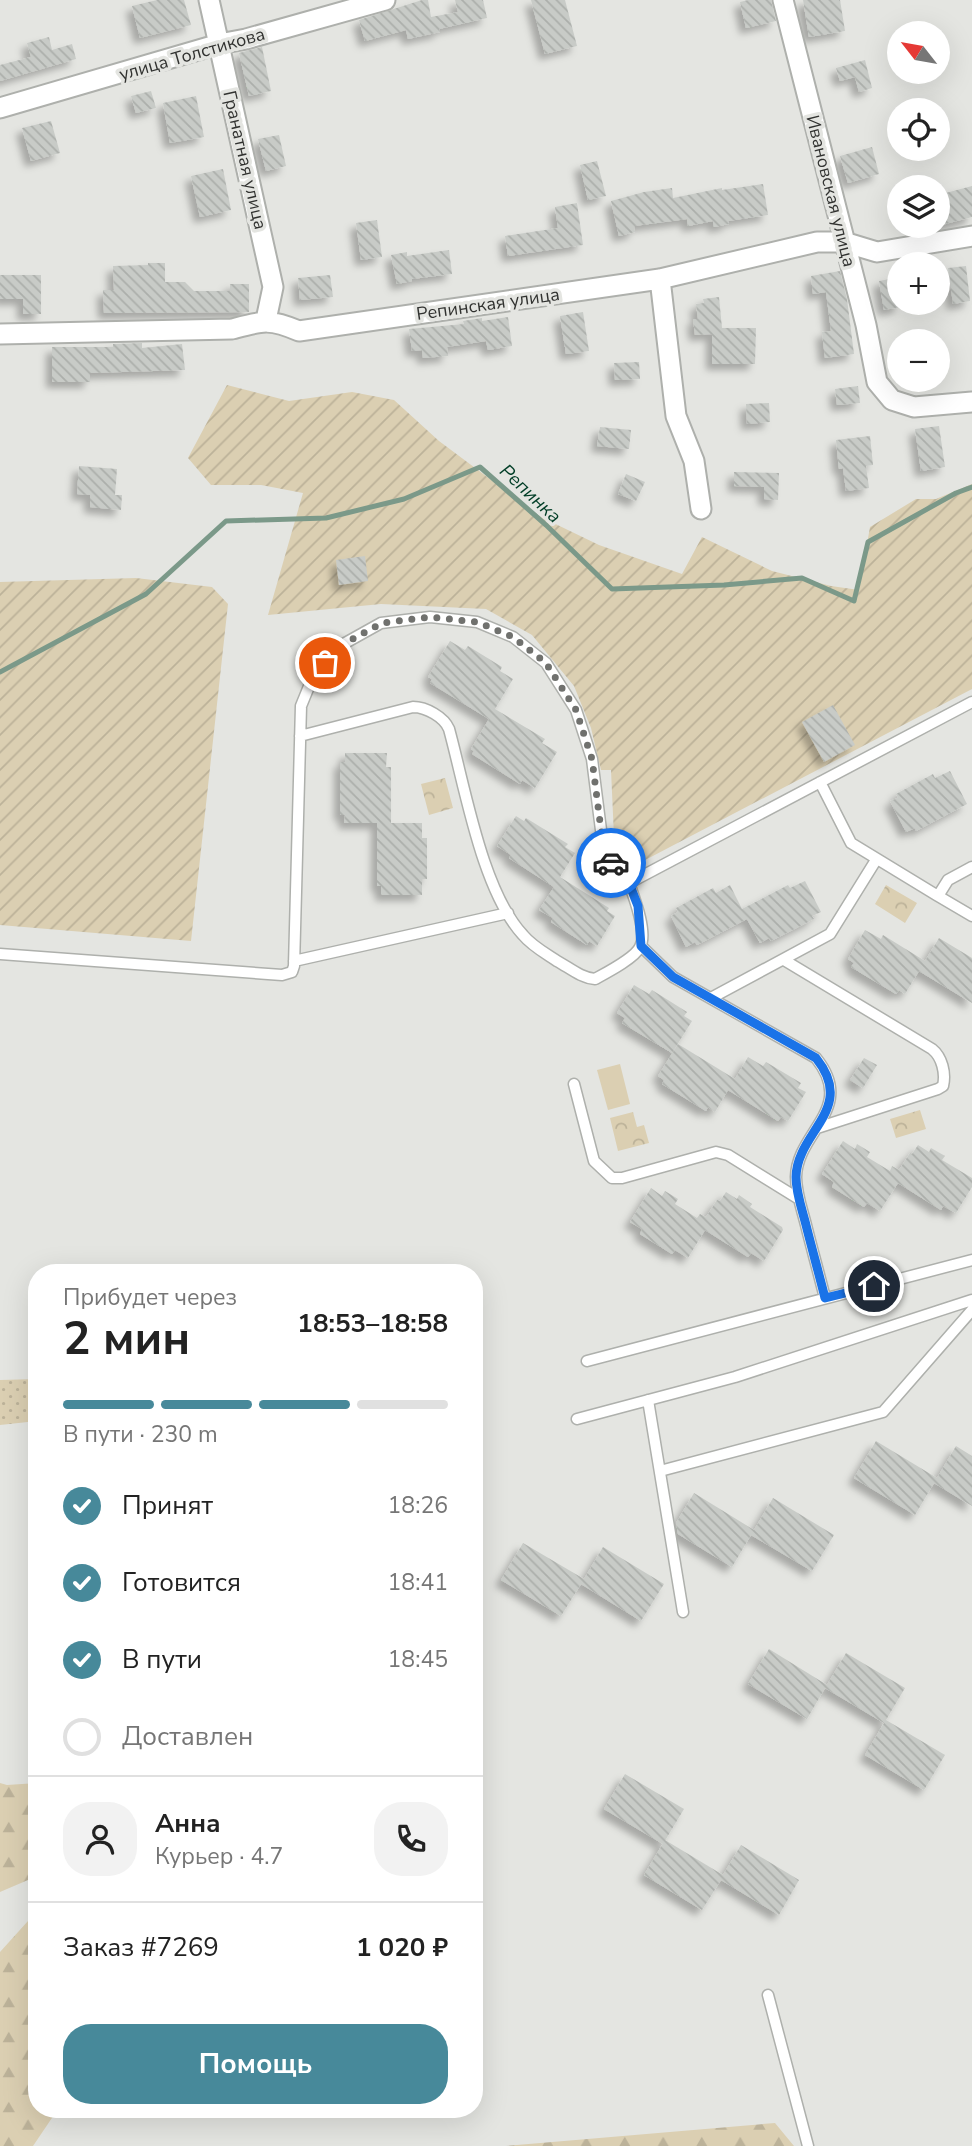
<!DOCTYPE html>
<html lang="ru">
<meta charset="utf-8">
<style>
:root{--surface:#fff;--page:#f2f2f2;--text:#222;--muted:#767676;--line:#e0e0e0;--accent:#47899a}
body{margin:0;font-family:"Nunito Sans",sans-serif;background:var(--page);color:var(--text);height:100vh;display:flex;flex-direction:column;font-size:26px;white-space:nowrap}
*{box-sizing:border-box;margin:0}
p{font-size:23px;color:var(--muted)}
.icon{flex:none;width:38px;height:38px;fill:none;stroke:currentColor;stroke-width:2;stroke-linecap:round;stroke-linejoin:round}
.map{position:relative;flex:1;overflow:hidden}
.panel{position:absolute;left:28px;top:1264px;width:455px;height:854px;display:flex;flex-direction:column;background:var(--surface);border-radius:28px;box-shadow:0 7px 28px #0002}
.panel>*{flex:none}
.needle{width:46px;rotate:301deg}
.controls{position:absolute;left:887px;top:21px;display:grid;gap:14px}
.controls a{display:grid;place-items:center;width:63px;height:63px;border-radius:50%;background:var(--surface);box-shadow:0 7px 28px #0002;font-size:35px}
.pin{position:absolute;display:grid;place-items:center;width:60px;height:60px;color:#fff;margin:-30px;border:4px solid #fff;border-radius:50%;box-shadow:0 2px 7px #0007}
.courier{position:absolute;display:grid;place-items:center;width:70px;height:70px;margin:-35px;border:5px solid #1a73e8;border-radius:50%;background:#fff;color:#222;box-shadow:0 2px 9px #0007}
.summary em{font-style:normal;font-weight:700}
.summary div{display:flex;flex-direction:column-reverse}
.summary{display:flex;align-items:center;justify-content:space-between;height:119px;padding:0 35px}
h1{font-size:46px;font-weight:700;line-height:52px}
.bar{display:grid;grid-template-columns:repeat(4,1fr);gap:10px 7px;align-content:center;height:84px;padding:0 35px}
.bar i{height:9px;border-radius:5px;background:var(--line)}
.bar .active{background:var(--accent)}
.bar p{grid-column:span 4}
.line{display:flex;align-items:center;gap:18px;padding:0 35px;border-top:2px solid var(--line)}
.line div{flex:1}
.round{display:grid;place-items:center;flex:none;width:74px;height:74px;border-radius:28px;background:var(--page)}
ol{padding:0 35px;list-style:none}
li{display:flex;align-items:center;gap:21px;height:77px}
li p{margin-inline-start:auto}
li .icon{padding:7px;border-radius:50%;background:var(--accent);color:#fff;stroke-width:4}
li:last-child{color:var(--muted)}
li i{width:38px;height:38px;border:4px solid var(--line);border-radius:50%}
.button{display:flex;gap:14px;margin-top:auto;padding:14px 35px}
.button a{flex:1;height:80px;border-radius:28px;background:var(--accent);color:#fff;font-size:28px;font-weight:700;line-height:80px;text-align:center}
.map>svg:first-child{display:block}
.grass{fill:url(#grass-dots)}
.forest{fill:url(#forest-firs)}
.park{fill:url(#park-crowns)}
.garden{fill:url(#garden-furrows)}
.pitch{fill:#dbcfb2}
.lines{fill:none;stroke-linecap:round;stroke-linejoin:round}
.stream{stroke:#7b9989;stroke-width:5}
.building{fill:url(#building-back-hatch);filter:url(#shadow)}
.lane-casing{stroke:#aeb0ac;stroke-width:13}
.street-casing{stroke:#aeb0ac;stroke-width:23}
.lane{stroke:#fff;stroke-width:10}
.street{stroke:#fff;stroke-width:19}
.done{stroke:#70716e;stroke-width:7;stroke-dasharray:0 12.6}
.route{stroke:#1a73e8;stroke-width:9}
.labels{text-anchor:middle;stroke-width:7;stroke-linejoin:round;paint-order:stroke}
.street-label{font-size:18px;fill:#313230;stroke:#e4e5e1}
.water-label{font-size:19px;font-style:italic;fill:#003d26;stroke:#e4e5e1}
</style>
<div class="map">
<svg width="972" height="2146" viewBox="0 0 972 2146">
<defs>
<pattern id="grass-dots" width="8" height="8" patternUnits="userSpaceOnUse" patternTransform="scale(1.75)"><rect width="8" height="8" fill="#dbcfb2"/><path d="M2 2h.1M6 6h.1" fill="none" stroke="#bcb299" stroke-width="1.8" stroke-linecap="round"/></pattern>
<pattern id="forest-firs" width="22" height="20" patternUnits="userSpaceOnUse" patternTransform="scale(1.75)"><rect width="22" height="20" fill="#dbcfb2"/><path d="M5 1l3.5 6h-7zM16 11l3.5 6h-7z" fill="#bcb299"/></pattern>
<pattern id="park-crowns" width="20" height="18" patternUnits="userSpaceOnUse" patternTransform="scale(1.75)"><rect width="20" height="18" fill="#dbcfb2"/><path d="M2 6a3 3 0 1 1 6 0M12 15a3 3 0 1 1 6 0" fill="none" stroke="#bcb299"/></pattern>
<pattern id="garden-furrows" width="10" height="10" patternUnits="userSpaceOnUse" patternTransform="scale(1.75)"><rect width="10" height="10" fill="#dbcfb2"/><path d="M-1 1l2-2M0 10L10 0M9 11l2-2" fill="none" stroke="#bcb299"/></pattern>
<pattern id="building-back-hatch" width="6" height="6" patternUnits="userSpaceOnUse" patternTransform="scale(1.75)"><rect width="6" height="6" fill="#c8cbc7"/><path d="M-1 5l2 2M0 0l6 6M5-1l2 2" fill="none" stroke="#acafab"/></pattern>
<filter id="shadow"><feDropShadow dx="-6" dy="6" stdDeviation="3.5" flood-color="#0004"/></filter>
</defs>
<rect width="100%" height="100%" fill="#e4e5e1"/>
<!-- grass -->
<path class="grass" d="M37,1379V1421L0,1425V1380Z"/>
<!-- forest -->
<path class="forest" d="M0,1783L7,1785L37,1783V1863L28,1880L0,1892Z
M37,1911V2109H58L33,2146H0V1952Z
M775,2123L794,2146H506Z"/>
<!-- park -->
<path class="park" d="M445,778L453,808L429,815L421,784Z
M886,885L917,903L905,923L875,904Z
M920,1110L926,1129L896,1138L890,1119Z
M633,1112L637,1127L644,1125L649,1143L618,1151L610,1118Z"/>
<!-- garden -->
<path class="garden" d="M227,385L289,401L352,392L394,400L439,441L541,517L599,545L682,574L702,537L772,571L831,586L859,590L870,527L916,499H936L972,484V689L628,869L615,859L611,770H601L591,728L574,686L532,635L486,609L381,604L268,615L303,493L261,485H211L188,458Z
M136,578L212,587L228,604L191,941L0,925V582Z"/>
<!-- pitch -->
<path class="pitch" d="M620,1064L630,1104L608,1110L597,1070Z"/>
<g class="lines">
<!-- stream -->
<path class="stream" d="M0,672L146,594L226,521L326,518L404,499L480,467L546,525L612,589L724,585L802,578L854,601L868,542L956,493L972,487"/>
</g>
<!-- building -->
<path class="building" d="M157,0H184L191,25L140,38L132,6Z
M422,0H428L431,17L458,12L455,0H483L487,18L439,29L440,32L408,39L406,30L365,41L359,20Z
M531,0H565L577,46L545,54Z
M748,0H771L776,21L746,28L740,2Z
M803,0H840L845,31L809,37Z
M49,37L52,50L72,44L76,59L0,81V65L31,57L27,43Z
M262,47L271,91L249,96L239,53Z
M865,60L872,88L859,92L855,77L840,81L836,68Z
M151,91L156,108L136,113L131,96Z
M196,96L204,137L170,143L163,103Z
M51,121L60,153L31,161L22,128Z
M279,135L286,166L266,171L258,139Z
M872,147L879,174L848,183L840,156Z
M597,161L606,196L588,200L580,165Z
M223,169L231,210L200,217L191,176Z
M763,184L768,215L728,221L729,224L714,227L713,221L688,226L687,219L634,226L635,232L619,236L611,201L644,192L672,188L673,198L722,188V190Z
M972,186V217L938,226V195Z
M577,203L583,245L508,256L505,236L558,228L555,207Z
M377,220L382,257L361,260L356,223Z
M449,250L452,274L412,279V281L397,284L391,255L407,252V256Z
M148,263H165V282H185L194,291H230V284H249V312L104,313L103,290H114L113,266L148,265Z
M966,266L970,301L953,304L948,268Z
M840,271L847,299L854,354L825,358L822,332L831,331L826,292L813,294L811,276Z
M0,275H41V314H23V299H0Z
M330,275L333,297L300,300L298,278Z
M900,277V307L884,310L879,281Z
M719,297L722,328H756L755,364H712V334L695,335L693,319H698L696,304L704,303L703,299Z
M583,312L589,351L566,354L560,316Z
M508,317L512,346L488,350L486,341L447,347L448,356L423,358L422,350L412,351L409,329L464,324L463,321L482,318V321Z
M142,343V348L182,344L185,370L90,373V382H52V347H113V344Z
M639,362L640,379L615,380L614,363Z
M858,386L860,403L837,405L835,389Z
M769,403L770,422L747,424L746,404Z
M939,426L945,467L921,471L915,429Z
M600,427L631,430L629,449L597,446Z
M870,436L873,465L866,466L869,488L846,491L843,468L839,469L836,440Z
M79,466L117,469L115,495H122L121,510L90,507V495L77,494Z
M734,472L779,473L778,500L764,499V487L734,486Z
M626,474L645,482L636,501L618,494Z
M365,556L368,581L339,585L336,560Z
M450,641L465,650L468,646L502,667L500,671L513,679L489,719L430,683L432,679L428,677Z
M833,705L855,745L824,762L802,722Z
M495,709L545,739L542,743L557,752L535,788L522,780L520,784L472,754L474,751L471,749Z
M345,753H387L386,767H391V823H422V838H427V879H422V895H381V886H377V823H344L345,815H340V762H345Z
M950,771L967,804L916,831L915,828L906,832L890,801L898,798L896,794L933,774L935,778Z
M516,816L524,821L526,818L568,844L565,847L575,853L560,877L609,908L607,911L615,916L597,946L589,941L587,945L551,922L553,918L539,910L554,887L509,858L511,855L497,846Z
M805,881L821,912L812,916L814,919L771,941L769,938L760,943L747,919L697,945L695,942L686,947L671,916L678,912L676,908L713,888L716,893L730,885L742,909L788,885L790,888Z
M865,930L881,939L883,935L925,961L939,938L972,958V1003L919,971L905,994L899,990L896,994L851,967L854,963L848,959Z
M634,985L649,994L652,990L687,1012L684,1016L692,1021L672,1053L622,1023L625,1018L617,1013Z
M678,1044L735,1079L748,1057L763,1066L766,1062L801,1083L798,1088L806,1092L788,1121L781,1117L778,1121L728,1090L715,1112L708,1107L706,1111L662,1084L664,1080L658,1076Z
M864,1058L877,1065L863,1088L850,1080Z
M843,1141L855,1149L857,1144L870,1152L867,1157L890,1171L892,1166L899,1170L910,1153L912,1154L918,1145L929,1152L931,1148L945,1156L942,1160L972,1178V1187L956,1213L943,1206L941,1210L898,1183L880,1211L867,1203L864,1207L832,1187L834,1182L822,1174Z
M651,1188L662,1196L665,1191L678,1199L675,1204L697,1218L700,1214L706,1217L717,1200L720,1201L726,1192L737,1199L739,1195L752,1204L750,1207L782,1227L783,1230L764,1261L751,1253L748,1257L705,1230L688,1258L675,1250L672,1254L640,1234L642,1229L630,1222Z
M876,1441L937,1478L956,1446L972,1456V1506L934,1483L915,1515L854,1478Z
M694,1493L754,1530L773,1498L834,1535L812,1571L751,1535L732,1567L678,1534L676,1523Z
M523,1543L584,1579L603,1547L664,1584L641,1621L581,1584L561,1616L501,1580Z
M769,1649L827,1685L846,1653L905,1688L886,1720L945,1755L924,1790L865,1755L884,1723L825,1688L807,1719L748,1684Z
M625,1774L684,1809L663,1844L604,1809Z
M665,1840L723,1875L741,1845L799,1880L779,1915L721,1880L702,1910L644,1875Z"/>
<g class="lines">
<defs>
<path id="lane" d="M300,736L413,707C426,707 444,717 449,729C465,787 482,891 523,935C532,946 545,953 557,961C570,968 581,978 595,979C606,973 635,958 640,947C648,933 634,897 629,883
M820,782L851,843L938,896L948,880L972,867
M938,896L972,916
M641,946L673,977L816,1058C857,1109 797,1131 796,1177C796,1193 802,1209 806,1225C812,1249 819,1274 825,1298
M0,954L282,975L292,972L294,966L301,706L312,679L338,647L381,623L430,617L477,622L513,637L546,663L576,710L592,759L601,830L611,863L629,883L972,702
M784,960L932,1049C942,1057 946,1073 943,1086L938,1089L817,1128
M294,961L508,913
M711,998L830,934L876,860
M574,1084L594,1161L612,1178H622L716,1152L728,1155L799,1199
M587,1361L972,1260
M648,1400L683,1612
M577,1419L735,1377L972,1300
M660,1471L883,1412L972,1310
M768,1995L808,2146"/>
<path id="street" d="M209,0L273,287L266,320
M783,0L866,325L877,382L892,400L914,407L972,402
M0,108L219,44L246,39L385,0
M660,279L676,416L694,461L701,509
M0,334L232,329C262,321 269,318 299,331L660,279L817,242H844L877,252L972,236"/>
</defs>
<!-- lane casing -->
<use href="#lane" class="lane-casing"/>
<!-- street casing -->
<use href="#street" class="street-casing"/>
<!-- lane -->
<use href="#lane" class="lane"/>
<!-- street -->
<use href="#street" class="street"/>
</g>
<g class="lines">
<!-- done -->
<path class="done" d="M325,663L338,647L382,623L430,617L477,622L513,637L546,663L576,710L592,759L601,830L611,863"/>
<!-- route -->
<path class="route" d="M611,863L629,883L638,906L641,946L673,977L816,1058C857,1109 797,1131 796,1177C796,1193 802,1209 806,1225C812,1249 819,1274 825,1298L874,1286"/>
</g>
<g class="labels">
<!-- street labels -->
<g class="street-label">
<text transform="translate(192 54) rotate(-16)" y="6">улица Толстикова</text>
<text transform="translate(245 160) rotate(77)" y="6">Гранатная улица</text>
<text transform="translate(831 191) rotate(76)" y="6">Ивановская улица</text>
<text transform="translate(488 304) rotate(-8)" y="6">Репинская улица</text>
</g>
<!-- water labels -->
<g class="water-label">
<text transform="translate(531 493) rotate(43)" y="7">Репинка</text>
</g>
</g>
</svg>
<div class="controls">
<a><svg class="needle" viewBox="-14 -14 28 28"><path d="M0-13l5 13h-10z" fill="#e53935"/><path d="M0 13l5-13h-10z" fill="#767676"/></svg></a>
<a><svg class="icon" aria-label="locate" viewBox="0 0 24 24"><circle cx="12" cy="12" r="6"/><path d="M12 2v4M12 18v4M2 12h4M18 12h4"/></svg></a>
<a><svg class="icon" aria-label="layers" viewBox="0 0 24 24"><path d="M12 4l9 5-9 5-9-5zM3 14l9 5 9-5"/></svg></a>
<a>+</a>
<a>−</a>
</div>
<div class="pin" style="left:325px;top:663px;background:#ea580c"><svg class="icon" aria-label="bag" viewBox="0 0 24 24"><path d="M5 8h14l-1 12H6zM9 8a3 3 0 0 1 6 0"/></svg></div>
<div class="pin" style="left:874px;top:1286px;background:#1f2937"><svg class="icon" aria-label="home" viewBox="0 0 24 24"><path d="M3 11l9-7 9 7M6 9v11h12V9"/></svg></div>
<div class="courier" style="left:611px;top:863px"><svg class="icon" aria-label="car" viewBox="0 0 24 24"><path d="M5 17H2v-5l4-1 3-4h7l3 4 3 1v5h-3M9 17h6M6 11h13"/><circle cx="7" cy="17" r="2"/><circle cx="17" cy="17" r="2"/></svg></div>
<section class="panel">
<div class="summary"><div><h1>2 мин</h1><p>Прибудет через</p></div><em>18:53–18:58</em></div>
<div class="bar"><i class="active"></i><i class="active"></i><i class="active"></i><i></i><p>В пути · 230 m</p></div>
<ol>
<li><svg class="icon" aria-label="check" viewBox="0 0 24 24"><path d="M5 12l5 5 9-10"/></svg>Принят<p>18:26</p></li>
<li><svg class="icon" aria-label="check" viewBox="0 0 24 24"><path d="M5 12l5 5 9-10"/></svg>Готовится<p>18:41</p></li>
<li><svg class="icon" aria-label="check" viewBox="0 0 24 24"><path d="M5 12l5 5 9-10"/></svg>В пути<p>18:45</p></li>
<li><i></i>Доставлен</li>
</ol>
<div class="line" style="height:126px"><a class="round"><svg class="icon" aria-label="person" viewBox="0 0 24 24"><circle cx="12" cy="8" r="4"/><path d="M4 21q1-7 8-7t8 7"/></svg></a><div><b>Анна</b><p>Курьер · 4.7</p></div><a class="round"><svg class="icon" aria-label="phone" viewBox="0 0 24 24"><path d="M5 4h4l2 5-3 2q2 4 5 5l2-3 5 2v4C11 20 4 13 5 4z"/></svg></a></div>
<div class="line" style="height:91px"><div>Заказ #7269</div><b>1 020 ₽</b></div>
<div class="button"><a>Помощь</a></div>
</section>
</div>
